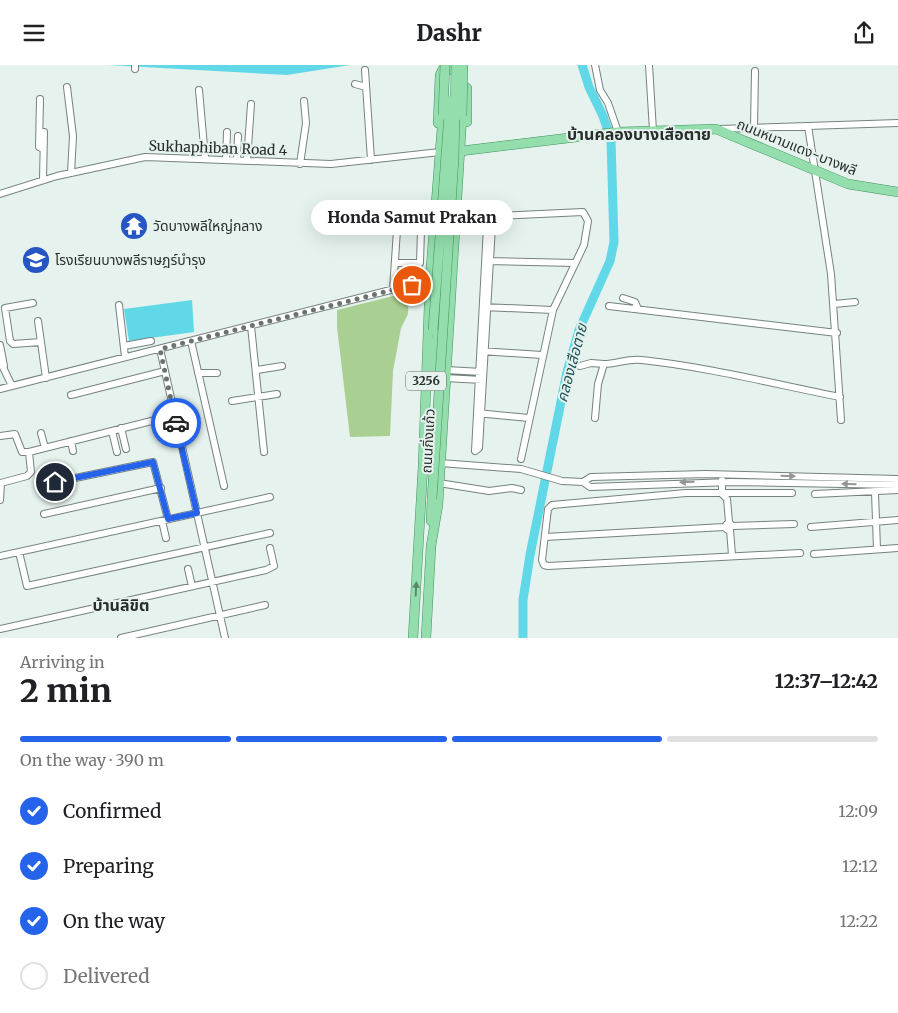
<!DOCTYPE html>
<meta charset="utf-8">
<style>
:root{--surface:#fff;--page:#f2f2f2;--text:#202124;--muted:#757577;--line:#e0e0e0;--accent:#2563eb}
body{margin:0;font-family:Merriweather,"Noto Sans Thai",serif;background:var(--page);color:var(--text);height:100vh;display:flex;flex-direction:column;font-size:19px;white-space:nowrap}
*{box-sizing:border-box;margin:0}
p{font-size:16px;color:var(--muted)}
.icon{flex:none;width:28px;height:28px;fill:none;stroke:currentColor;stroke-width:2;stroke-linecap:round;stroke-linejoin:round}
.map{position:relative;height:573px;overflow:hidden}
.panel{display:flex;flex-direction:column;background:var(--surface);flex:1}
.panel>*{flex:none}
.pin{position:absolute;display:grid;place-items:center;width:42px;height:42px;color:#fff;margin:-21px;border:2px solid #fff;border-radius:50%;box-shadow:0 1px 5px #0007}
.courier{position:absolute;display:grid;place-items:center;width:50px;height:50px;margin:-25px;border:4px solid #2563eb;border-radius:50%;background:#fff;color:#222;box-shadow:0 1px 6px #0007}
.bubble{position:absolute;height:35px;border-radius:18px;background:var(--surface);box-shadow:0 5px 20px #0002;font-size:16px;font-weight:800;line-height:35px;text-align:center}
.summary em{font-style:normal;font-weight:800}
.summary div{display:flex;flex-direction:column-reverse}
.summary{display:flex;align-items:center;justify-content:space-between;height:85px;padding:0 20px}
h1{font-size:32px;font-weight:800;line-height:38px}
.bar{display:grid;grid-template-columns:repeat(4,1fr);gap:8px 5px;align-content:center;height:60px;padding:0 20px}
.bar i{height:6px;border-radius:4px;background:var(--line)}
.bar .current{background:var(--accent)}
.bar p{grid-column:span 4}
ol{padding:0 20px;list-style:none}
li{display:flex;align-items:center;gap:15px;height:55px}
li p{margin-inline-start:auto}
li .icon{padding:5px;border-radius:50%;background:var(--accent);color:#fff;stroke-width:4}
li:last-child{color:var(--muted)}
li i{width:28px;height:28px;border:2px solid var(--line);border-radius:50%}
header{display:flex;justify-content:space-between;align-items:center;height:65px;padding:0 20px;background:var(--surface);font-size:22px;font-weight:800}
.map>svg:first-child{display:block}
.green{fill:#aacf92}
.water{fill:#60d8e8}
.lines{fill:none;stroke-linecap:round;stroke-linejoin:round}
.river{stroke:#60d8e8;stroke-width:9}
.minor-casing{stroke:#76827e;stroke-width:8}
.major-casing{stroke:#40925d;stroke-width:10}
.minor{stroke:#fff;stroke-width:6}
.major{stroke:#94dead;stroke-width:9}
.major-bridge-casing{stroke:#40925d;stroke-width:10;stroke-linecap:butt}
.major-bridge{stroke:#94dead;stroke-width:9}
.oneway{fill:#949696}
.oneway2{fill:#5e866c}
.done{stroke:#6b7370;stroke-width:5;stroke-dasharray:0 9}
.route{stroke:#2563eb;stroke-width:6}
.labels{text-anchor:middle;stroke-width:4;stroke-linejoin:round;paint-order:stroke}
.shield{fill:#e5f2ed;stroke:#616966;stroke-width:1}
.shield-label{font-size:12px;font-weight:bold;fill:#292e2c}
.street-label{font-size:14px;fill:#292e2c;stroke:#e5f2ed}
.poi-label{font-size:14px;fill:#292e2c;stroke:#e5f2ed;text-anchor:start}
.water-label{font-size:15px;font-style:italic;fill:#1d5158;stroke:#e5f2ed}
.quarter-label{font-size:16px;font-weight:bold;fill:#292e2c;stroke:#e5f2ed}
</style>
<header><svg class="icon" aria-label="menu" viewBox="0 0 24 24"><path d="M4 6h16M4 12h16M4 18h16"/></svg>Dashr<svg class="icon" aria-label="share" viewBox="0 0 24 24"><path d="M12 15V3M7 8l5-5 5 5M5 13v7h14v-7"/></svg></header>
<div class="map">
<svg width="898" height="573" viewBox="0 0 898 573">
<rect width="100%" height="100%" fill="#e5f2ed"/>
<!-- green -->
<path class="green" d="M409,227L408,249L401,263L393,306L390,371L350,372L337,262V245Z"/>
<!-- water -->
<path class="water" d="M108,0H350L287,10Z
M192,235L194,267L129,276L124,244Z"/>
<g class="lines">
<!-- river -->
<path class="river" d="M523,573V535L530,490L567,307L579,265L610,196L614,177L611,75L603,51L589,22L582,0"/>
<defs>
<path id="minor" d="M595,0L600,25L608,38L618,67
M649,0L653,66
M135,4V0
M365,5L371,95
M355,19L366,22
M67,22L73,71L71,108
M199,25L205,93
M40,34L39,82L43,84
M808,61L831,209L841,355
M754,62L755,6
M719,64L898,58
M226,95L227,67
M237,95L238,71
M247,96L251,39
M300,99L306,58L304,36
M43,115L44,67
M0,129L57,111L145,92L331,99L440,87
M490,157L492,161L479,383L475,386L487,162L491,153L495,151L583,147L588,156L584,180L553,245L521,394
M487,196L575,198
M393,225L397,165H421L420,198H395
M623,233L635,237L638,244
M33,238L5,243L10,276L13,279L41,277
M834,239L855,237
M119,240L125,292
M609,241L837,268
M484,242L553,245
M38,256L46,313
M251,261L264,387
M191,276L224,421
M0,280L4,301
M124,281L151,276
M160,284L225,573
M481,286L542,290
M0,296L12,321
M580,301L591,298L604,299
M257,305L282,301
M446,305L482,307
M198,308H217
M445,313L482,315
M0,324L430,215
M71,330L165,306
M232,336L277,329
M477,348L529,353
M595,353L598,319L604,299C616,299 629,293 642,295C708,302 774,319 840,332
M121,363L126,384
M112,366L117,387
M41,368L45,383
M0,371L15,369L22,387H29L175,350
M71,376L73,386
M440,398L521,404L562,416L583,417L590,422L731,417L898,420
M722,415V429L727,434L729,457
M583,417L591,412L706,409L898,414
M439,418L489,426L512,423L521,425
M41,420L153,397L168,454
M875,427L877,484
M792,428H686L552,440L548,444L542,495L544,500L548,501L800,488
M815,429L898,425
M0,435L1,418L27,411L31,407L29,387
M44,449L161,423
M162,456L166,473
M732,461L729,457L724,462L728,465L732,461L794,459
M811,462L898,455
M730,465L732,490
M545,472L724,462
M19,487L27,521L270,468
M814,489L898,483
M0,491L270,432
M188,504L192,521
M0,564L266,505L274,501L270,483
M121,573L265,540"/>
<path id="major" d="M467,57V23
M438,58L440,10L443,4L462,6
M461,86L618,67L716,64L848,119L898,127
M427,318L435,298L443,193
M431,456L432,434
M413,573L423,401L430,215L443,50
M426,573L431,481L438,440L462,51"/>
</defs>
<!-- minor casing -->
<use href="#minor" class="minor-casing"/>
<!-- major casing -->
<use href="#major" class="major-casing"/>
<!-- minor -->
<use href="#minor" class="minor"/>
<!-- major -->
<use href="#major" class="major"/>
<defs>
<path id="major-bridge" d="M443,50L445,0
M462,51L463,0
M433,265L450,36
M432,434L454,93L456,0"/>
</defs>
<!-- major-bridge casing -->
<use href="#major-bridge" class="major-bridge-casing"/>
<!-- major-bridge -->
<use href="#major-bridge" class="major-bridge"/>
</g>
<!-- one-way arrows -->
<defs><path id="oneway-solid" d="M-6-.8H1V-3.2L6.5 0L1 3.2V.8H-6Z" transform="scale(1.25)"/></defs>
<g class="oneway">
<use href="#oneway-solid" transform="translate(788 411) rotate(1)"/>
<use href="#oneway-solid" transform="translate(687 417) rotate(179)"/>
<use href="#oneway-solid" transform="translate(849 419) rotate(-178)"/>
</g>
<use class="oneway2" href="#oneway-solid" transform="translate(416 524) rotate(-87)"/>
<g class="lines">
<!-- done -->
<path class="done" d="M176,358L160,284L412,220"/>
<!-- route -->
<path class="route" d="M55,417L153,397L168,454L197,448L176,358"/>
</g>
<!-- icons -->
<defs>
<symbol id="temple-disc" viewBox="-11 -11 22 22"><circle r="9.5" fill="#2656c4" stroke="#e5f2ed"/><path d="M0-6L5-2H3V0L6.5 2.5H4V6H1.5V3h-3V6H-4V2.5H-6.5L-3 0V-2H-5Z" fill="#fff"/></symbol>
<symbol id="school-disc" viewBox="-11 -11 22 22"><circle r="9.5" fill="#2656c4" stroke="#e5f2ed"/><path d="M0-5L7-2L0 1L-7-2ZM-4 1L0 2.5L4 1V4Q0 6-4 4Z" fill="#fff"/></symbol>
</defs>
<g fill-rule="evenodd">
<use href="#temple-disc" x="118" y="145" width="32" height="32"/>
<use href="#school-disc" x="20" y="179" width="32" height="32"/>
</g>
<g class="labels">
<!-- shield labels -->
<rect class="shield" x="406" y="306.5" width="40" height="19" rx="4"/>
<g class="shield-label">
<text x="426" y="320">3256</text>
</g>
<!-- street labels -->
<g class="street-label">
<text transform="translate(797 82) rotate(22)" y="5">ถนนหนามแดง-บางพลี</text>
<text transform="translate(218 83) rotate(2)" y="5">Sukhaphiban Road 4</text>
<text transform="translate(428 376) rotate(-87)" y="5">ถนนกิ่งแก้ว</text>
</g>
<!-- poi labels -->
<g class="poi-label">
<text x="153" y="166">วัดบางพลีใหญ่กลาง</text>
<text x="55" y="200">โรงเรียนบางพลีราษฎร์บำรุง</text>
</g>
<!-- water labels -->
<g class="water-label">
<text transform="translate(572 298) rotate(-75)" y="5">คลองเสือตาย</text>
</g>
<!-- quarter labels -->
<g class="quarter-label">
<text x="639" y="75">บ้านคลองบางเสือตาย</text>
<text x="121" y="546">บ้านลิขิต</text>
</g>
</g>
</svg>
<div class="pin" style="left:412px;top:220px;background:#ea580c"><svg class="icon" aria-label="bag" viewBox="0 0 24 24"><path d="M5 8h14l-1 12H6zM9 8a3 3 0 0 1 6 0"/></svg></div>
<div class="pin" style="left:55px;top:417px;background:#1f2937"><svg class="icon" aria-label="home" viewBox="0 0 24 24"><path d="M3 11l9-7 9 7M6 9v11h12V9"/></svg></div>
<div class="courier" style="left:176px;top:358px"><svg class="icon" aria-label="car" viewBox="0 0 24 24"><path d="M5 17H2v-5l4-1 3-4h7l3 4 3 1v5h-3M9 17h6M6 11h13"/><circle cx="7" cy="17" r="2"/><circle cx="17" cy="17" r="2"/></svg></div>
<div class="bubble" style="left:311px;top:135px;width:202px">Honda Samut Prakan</div>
</div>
<section class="panel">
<div class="summary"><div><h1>2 min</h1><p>Arriving in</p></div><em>12:37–12:42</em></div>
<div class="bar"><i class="current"></i><i class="current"></i><i class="current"></i><i></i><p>On the way · 390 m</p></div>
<ol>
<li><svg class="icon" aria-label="check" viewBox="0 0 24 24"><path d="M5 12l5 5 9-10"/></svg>Confirmed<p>12:09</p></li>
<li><svg class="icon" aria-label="check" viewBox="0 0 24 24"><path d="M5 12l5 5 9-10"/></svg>Preparing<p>12:12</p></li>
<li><svg class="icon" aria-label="check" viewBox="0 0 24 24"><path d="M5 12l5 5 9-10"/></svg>On the way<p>12:22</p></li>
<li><i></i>Delivered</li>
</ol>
</section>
